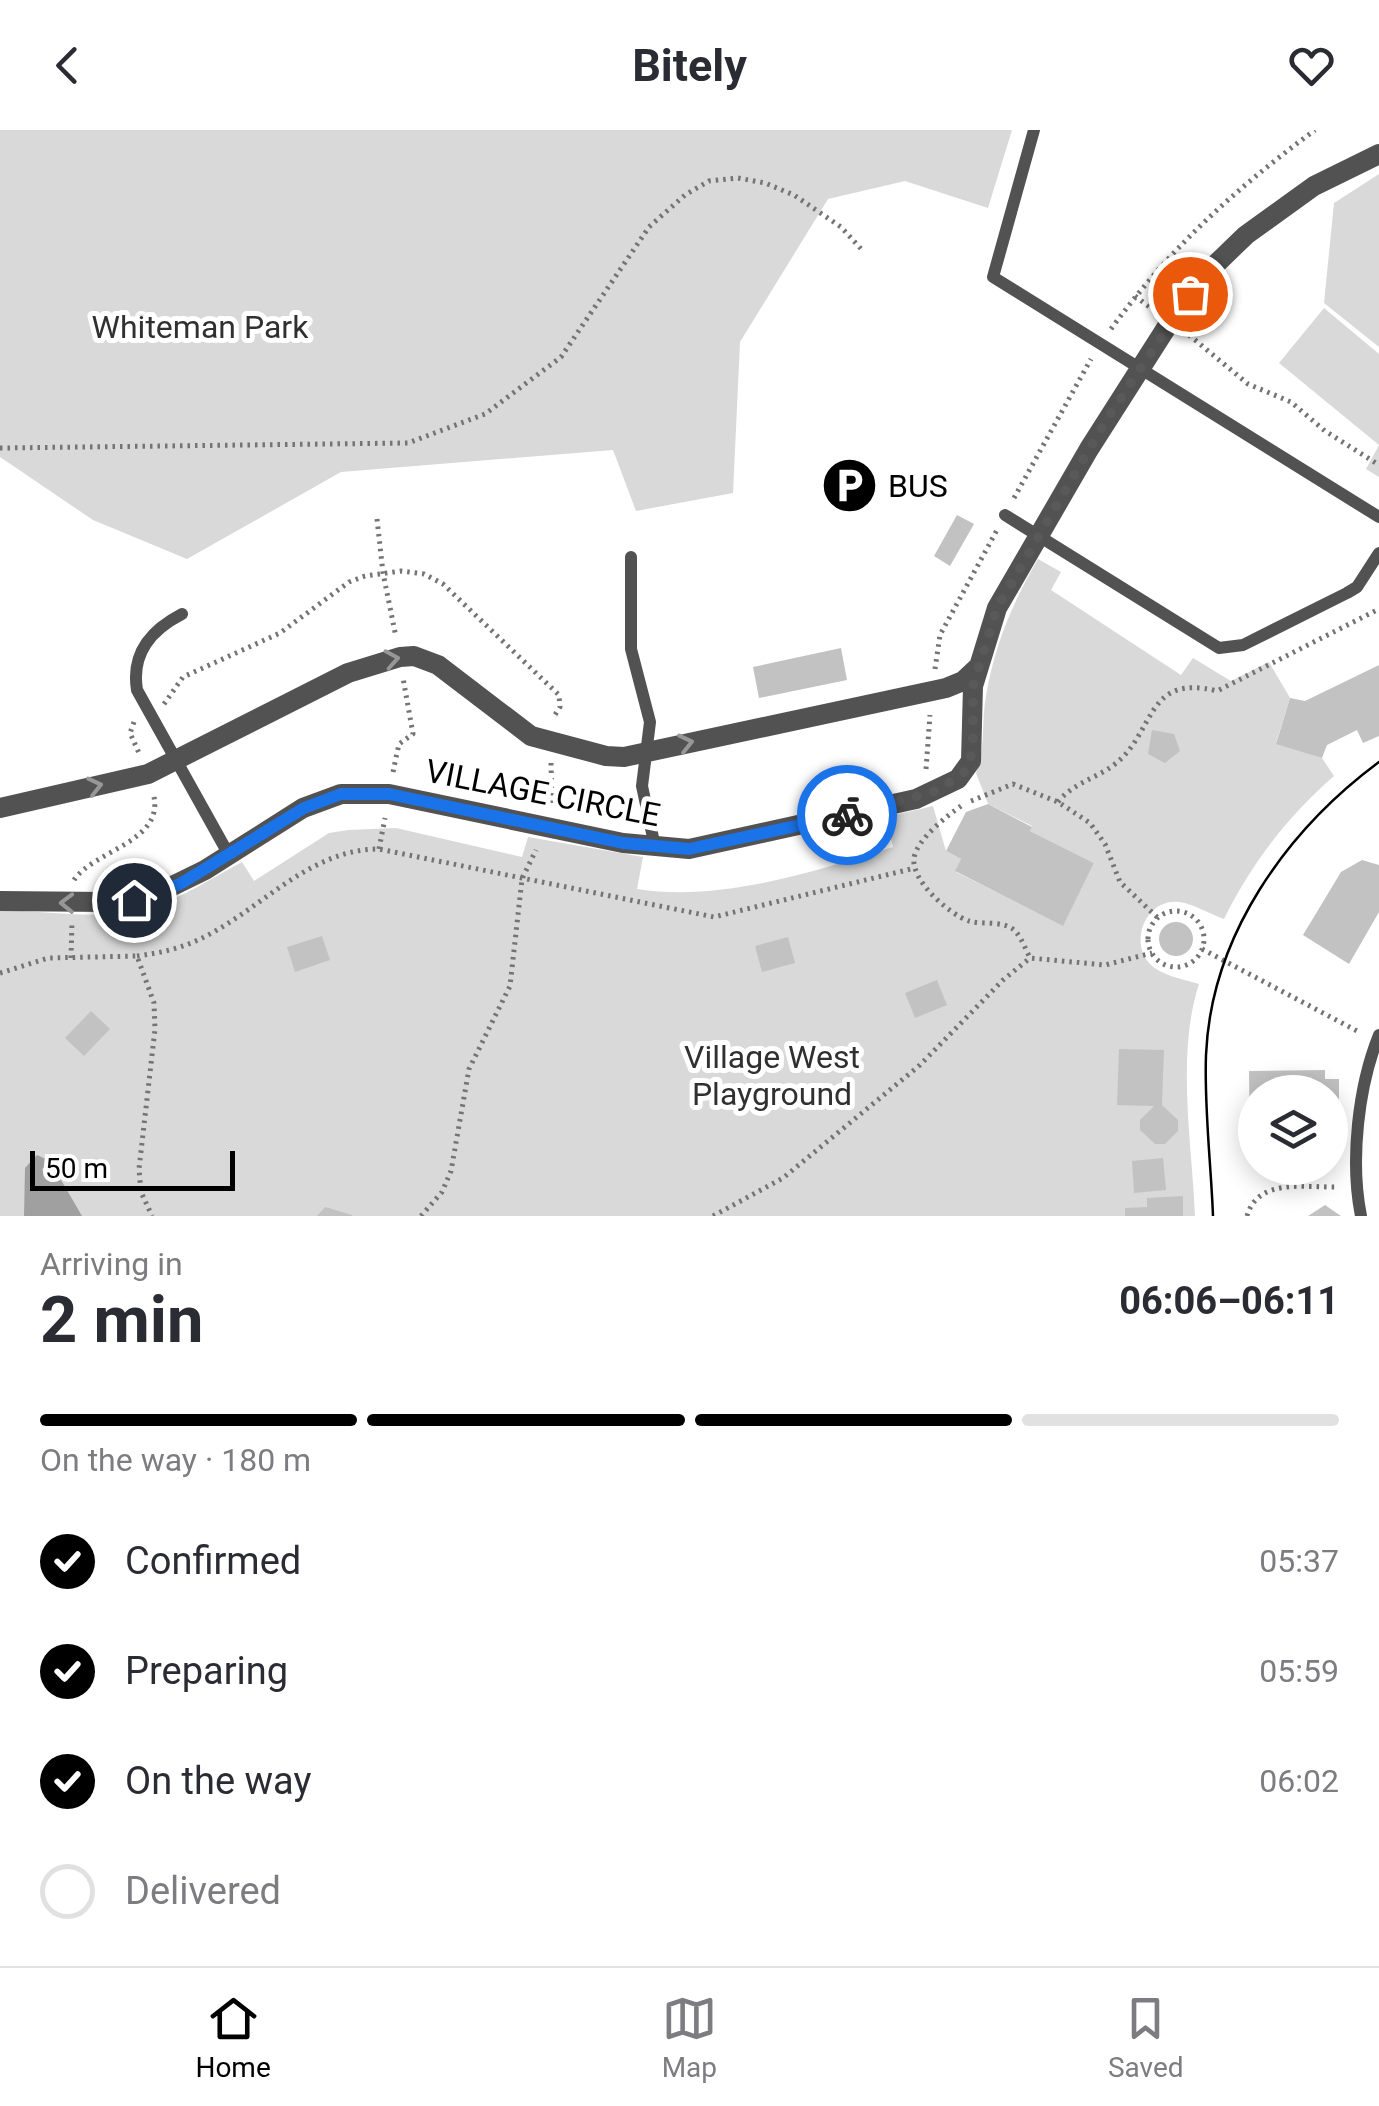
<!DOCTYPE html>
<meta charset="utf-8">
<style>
:root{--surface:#fff;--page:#f7f7f7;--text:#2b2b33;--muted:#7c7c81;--line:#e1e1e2;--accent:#000}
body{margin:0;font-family:Roboto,sans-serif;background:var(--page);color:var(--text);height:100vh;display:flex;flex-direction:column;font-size:38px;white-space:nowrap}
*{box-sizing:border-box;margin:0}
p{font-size:32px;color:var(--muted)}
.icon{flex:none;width:55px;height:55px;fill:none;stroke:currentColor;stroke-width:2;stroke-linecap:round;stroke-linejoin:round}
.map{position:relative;height:1086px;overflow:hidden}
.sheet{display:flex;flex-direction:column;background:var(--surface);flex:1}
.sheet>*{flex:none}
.buttons{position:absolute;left:1238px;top:945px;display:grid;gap:20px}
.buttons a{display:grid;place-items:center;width:110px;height:110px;border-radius:50%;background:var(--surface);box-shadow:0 5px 25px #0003;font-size:50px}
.scale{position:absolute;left:30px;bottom:25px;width:205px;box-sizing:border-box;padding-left:10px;border:5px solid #000;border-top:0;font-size:28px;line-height:35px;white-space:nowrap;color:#000;-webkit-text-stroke:8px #fff;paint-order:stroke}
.pin{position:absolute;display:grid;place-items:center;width:85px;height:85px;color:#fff;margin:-42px;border:5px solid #fff;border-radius:50%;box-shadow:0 2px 10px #0007}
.courier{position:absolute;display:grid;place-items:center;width:100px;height:100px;margin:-50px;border:8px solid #1a73e8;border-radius:50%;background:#fff;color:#222;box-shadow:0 2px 12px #0007}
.overview em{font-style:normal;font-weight:700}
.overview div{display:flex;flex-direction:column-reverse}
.overview{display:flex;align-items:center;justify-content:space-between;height:170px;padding:0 40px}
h1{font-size:65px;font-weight:700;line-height:75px}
.bar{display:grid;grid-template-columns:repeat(4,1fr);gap:15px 10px;align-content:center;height:120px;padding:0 40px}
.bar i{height:12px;border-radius:8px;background:var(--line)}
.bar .on{background:var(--accent)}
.bar p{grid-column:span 4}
ol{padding:0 40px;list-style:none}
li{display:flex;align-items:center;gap:30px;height:110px}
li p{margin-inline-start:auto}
li .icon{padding:10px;border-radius:50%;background:var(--accent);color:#fff;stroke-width:4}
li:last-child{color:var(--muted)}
li i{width:55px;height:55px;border:5px solid var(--line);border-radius:50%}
header{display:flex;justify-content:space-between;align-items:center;height:130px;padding:0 40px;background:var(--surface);font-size:45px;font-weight:700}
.dock{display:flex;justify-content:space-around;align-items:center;height:140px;border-top:2px solid var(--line);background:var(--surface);font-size:28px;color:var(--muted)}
.dock a{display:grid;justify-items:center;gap:5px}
.dock .on{color:var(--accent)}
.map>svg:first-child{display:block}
.green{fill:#d9d9d9}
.water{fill:#a0a0a0}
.building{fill:#c2c2c2}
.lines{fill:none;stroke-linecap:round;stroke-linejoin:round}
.path{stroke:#747474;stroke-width:5;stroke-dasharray:2.5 5;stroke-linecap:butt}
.lane{stroke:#525252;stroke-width:12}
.street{stroke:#525252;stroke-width:20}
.tram{stroke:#000;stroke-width:2.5}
.oneway{stroke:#979797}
.done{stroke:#595959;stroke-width:10;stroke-dasharray:0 18}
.route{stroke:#1a73e8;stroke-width:12}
.labels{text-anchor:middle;stroke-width:10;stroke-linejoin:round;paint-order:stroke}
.park-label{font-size:32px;fill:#303030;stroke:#fff}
.poi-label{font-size:32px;fill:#000;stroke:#fff;text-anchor:start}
.street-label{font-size:32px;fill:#000;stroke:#fff}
</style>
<header><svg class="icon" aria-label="back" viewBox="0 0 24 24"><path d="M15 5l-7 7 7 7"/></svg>Bitely<svg class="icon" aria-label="heart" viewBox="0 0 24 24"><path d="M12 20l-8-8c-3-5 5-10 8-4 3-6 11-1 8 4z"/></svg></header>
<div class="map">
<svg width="1379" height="1086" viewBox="0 0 1379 1086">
<rect width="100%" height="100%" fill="#fff"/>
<!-- green -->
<path class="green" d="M0,0H1012L988,78L905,51L828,69L740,212L733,363L636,381L613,320L341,342L187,429L93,390L0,327Z
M1379,44V217L1324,173L1334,73Z
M1324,178L1379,224V347L1366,339L1379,315L1279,233Z
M1038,429L1061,442L1051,460L1181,545L1193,528L1231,551L1269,532L1290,568L1276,613L1322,628L1334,646C1288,686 1251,734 1224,789C1210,784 1194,774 1179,772C1147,768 1129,810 1149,833C1161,846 1183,849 1199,854C1176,924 1192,1013 1195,1086H0V780C42,781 102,790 142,780C178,771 210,749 242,732L254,751L329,703L348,700L396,698L522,727L528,707L643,727L637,759C721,772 813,742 893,717L886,687L933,676L946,721L961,729L956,742L1063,795L1094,733L1030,701L1032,696L988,674L976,643C986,618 981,593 986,566C995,514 1012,474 1038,429Z"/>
<!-- water -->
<path class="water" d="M37,1025L50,1031L82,1086H24L25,1038Z"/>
<!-- building -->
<path class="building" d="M957,385L974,394L950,436L934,426Z
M841,518L847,550L759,568L753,537Z
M1379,535V606L1363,613L1357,600L1327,615L1322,628L1276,614L1290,568L1305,571Z
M1152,600L1174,604L1180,621L1165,633L1148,624Z
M988,674L1032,697L1030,701L1094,733L1063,796L955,741L961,729L946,721L966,682Z
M1362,730L1379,735V782L1349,834L1303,805L1341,742Z
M1159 809a17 17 0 1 1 34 0a17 17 0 1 1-34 0Z
M322,806L330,830L295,842L287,817Z
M788,807L795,833L762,842L755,816Z
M937,850L947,875L915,888L905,863Z
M91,881L110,899L84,926L65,908Z
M1119,919L1164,920L1162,975L1178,990V1001L1165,1014H1155L1140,1000V990L1154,976L1117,975Z
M1325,940V949H1339V1005H1330V962H1255V1017H1250L1249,941Z
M1163,1028L1166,1060L1134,1063L1132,1031Z
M1183,1066V1086H1125V1078L1147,1077V1068Z
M1325,1075L1341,1086H1308Z
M325,1077L352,1085V1086H317Z"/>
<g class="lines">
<!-- path -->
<path class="path" d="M1135,166L1152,179
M1111,199C1170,118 1234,60 1315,0
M1189,205L1248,254L1291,272L1325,301L1379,335
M0,318L408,313L485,284L561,227L649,97L685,65L709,51L738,48L765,53L794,65L841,97L863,121
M1014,368L1091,229
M377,389L383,443L396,507
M935,539L940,505L997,400
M164,574L183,547L280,503L349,452L365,446L401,441L424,444L443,454L559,565L560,577L553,588
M134,592L130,603L139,623
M551,633L552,677
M926,639L930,585
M393,642L399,614L413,604L403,548
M971,671L1013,654L1058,672L1090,693L1105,714L1120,752L1158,788
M1058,672C1074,652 1096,649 1115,634C1156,602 1145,543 1217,561L1379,479
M961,676C947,686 917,709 914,728C911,751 949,784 969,791C982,795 1004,790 1015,801C1021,807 1026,820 1030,828L1105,835L1152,823
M379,719L385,688
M74,750C93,721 163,712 154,667
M1148 809a28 28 0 1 1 56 0a28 28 0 1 1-56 0Z
M1202,819L1359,902
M137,826C159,823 179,819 198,810C259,782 308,719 379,719L714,787L915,738
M71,828L72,791
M0,843L48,828L137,826L154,873L155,899L139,1039L141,1062L152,1086
M421,1086L442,1062L451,1041L469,939L510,856L522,749L536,720
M713,1086L783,1048L920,935L1003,850L1030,828
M1247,1086C1258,1047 1306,1058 1339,1057"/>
<!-- lane -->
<path class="lane" d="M1034,0L993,147L1379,387
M1005,385L1219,518L1243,515L1347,463L1357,457L1379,423
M631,427V519L650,592L642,656L655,717
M182,484C151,500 131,523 137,560L229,725
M1361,1086C1350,1031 1358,957 1379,905"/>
<!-- street -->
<path class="street" d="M0,678L148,644L348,543L400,527L414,526L438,535L531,606L606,626L624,627L946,558L963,551L978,537
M0,771L106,772L133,770L158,763L205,740L303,678L341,664H389L623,713L689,719L916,669L958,649L971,631L973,556L997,478L1089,319L1170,192L1217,133L1246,105L1314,56L1379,24"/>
<!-- tram -->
<path class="tram" d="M1213,1086C1211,1033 1204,978 1206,925C1211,806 1286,701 1379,632"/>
</g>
<!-- one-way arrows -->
<defs><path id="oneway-chevron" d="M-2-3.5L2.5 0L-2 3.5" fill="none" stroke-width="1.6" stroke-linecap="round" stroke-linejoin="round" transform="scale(2.5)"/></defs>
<g class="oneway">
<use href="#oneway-chevron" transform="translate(392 529) rotate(-10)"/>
<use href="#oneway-chevron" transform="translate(686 613) rotate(-13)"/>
<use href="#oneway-chevron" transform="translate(95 656) rotate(-13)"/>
<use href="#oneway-chevron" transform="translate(67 773) rotate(-179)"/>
</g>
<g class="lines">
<!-- done -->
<path class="done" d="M847,685L937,661L966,641L973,620V556L997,478L1105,292L1190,164"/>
<!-- route -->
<path class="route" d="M134,770L180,754L304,678L341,664H389L623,713L689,719L847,685"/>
</g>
<!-- icons -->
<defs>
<symbol id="parking-disc" viewBox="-11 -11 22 22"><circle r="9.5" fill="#000" stroke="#fff"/><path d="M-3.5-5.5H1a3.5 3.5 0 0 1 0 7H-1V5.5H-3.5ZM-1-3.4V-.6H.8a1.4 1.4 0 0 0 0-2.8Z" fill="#fff"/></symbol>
</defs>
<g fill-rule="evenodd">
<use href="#parking-disc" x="818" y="324" width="63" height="63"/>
</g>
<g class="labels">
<!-- park labels -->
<g class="park-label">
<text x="200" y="208">Whiteman Park</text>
<text x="772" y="938">Village West<tspan x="772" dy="37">Playground</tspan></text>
</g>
<!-- poi labels -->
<g class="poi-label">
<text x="888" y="367">BUS</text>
</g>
<!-- street labels -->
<g class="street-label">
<text transform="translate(543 663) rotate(11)" y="11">VILLAGE CIRCLE</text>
</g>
</g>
</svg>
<div class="buttons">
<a><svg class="icon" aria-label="layers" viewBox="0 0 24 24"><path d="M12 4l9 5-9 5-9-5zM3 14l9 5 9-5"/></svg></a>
</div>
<div class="scale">50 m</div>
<div class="pin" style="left:1190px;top:164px;background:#ea580c"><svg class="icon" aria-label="bag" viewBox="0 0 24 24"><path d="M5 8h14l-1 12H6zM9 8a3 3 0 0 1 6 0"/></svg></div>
<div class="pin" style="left:134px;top:770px;background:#1f2937"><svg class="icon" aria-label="home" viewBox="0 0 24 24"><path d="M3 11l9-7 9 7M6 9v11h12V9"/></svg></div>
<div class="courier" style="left:847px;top:685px"><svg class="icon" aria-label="bike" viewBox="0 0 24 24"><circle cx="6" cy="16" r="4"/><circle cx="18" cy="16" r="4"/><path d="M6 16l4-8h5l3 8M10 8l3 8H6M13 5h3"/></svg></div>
</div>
<section class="sheet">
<div class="overview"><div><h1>2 min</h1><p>Arriving in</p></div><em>06:06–06:11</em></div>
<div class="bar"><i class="on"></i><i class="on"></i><i class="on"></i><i></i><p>On the way · 180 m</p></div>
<ol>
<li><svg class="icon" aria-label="check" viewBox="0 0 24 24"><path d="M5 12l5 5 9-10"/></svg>Confirmed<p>05:37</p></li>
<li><svg class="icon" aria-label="check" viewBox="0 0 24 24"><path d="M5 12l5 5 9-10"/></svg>Preparing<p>05:59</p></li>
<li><svg class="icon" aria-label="check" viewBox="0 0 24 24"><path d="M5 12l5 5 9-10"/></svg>On the way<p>06:02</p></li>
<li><i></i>Delivered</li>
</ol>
</section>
<nav class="dock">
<a class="on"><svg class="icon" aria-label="home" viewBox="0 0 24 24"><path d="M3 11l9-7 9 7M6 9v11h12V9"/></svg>Home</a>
<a><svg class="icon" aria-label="map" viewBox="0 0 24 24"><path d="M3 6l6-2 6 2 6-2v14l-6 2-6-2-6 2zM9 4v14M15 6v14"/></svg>Map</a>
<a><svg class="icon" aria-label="saved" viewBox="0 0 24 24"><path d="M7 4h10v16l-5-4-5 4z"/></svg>Saved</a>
</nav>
